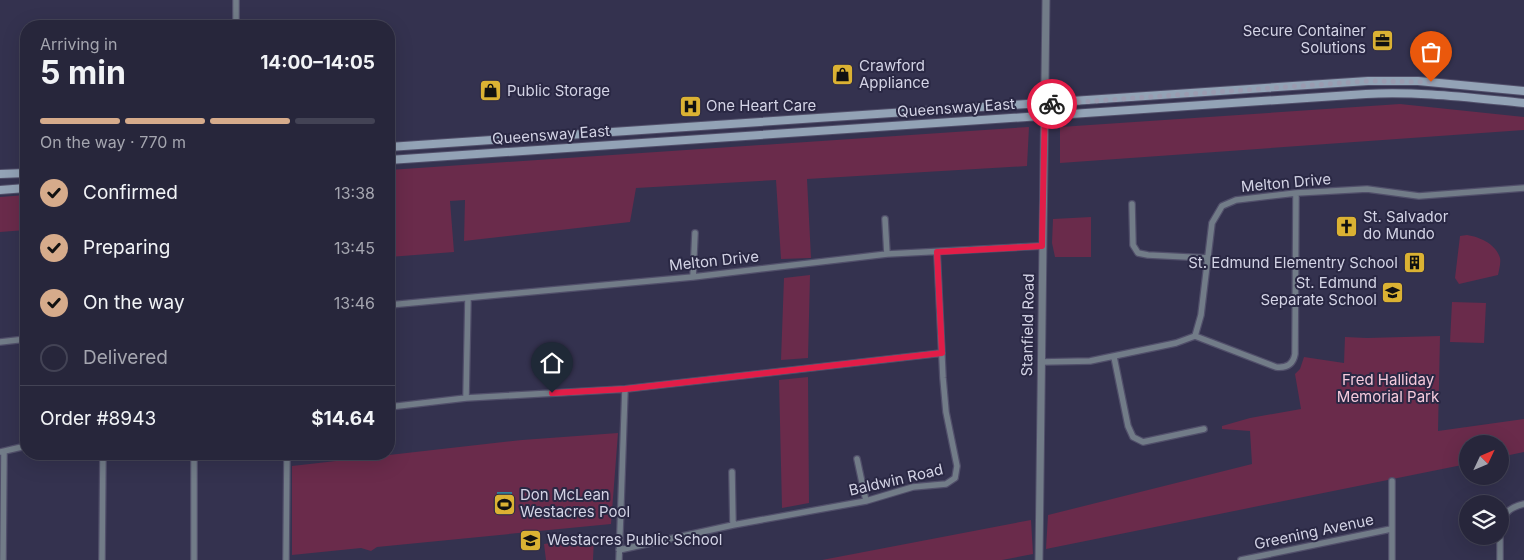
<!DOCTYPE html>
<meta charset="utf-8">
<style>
:root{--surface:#27263b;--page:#333246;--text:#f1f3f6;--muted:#a4a5af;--line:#434355;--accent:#d6ab8b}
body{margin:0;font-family:Inter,sans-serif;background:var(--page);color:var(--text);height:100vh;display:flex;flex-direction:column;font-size:19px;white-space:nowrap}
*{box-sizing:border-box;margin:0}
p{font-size:16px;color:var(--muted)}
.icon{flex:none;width:28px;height:28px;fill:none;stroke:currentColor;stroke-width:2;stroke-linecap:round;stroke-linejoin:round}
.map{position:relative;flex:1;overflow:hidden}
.drawer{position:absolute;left:20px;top:20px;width:375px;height:440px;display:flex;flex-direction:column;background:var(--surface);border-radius:20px;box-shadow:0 5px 20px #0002,0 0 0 1px var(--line)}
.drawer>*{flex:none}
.needle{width:32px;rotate:46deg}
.tools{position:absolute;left:1459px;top:435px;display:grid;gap:10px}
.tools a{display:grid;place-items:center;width:50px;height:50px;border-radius:50%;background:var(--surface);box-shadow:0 5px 20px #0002,0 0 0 1px var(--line);font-size:25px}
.pin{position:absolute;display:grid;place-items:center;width:42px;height:42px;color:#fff;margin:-51px -21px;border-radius:50% 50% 50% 0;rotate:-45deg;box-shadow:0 0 5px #0007}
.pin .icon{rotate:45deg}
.courier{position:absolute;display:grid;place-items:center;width:50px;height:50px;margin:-25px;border:4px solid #e11d48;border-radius:50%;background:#fff;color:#222;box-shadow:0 1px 6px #0007}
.overview em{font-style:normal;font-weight:700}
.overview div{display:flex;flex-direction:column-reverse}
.overview{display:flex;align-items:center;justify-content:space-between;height:85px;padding:0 20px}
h1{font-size:32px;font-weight:700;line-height:38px}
.bar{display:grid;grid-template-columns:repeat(4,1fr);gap:8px 5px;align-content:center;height:60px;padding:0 20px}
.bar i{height:6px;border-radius:4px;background:var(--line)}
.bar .on{background:var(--accent)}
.bar p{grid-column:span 4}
.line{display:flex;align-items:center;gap:12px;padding:0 20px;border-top:1px solid var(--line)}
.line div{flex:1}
ol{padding:0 20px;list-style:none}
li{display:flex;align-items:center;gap:15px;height:55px}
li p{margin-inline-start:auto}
li .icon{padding:5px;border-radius:50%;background:var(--accent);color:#111;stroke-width:4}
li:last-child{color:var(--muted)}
li i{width:28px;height:28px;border:2px solid var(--line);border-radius:50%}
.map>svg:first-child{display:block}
.green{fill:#6a2b4b}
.water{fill:#308199}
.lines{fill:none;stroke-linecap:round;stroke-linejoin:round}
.minor-casing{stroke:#514f6a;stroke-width:8}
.tertiary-casing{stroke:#514f6a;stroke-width:9}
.secondary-casing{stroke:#514f6a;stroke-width:10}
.minor{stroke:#727c88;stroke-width:5.5}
.tertiary{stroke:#727c88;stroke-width:7}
.secondary{stroke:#93a3b6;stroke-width:8}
.done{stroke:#9b9bb0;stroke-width:5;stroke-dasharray:0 9}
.route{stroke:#e11d48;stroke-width:6}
.labels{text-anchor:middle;stroke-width:4;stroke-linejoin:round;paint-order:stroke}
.poi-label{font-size:15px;fill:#d3d3e5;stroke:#2a2844;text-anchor:start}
.street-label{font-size:15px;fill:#d3d3e5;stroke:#2a2844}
.park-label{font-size:15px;fill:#f6cadc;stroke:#2a2844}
</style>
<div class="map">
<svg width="1524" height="560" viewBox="0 0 1524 560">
<rect width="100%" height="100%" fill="#34324f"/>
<!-- green -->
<path class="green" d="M1400,104L1524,117V130L1060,163V127Z
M1029,127L1027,166L807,179L811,258L781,259L776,180L636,188L630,222L464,241L465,200L450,201L454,252L389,257V170Z
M26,195V230L0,232V197Z
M1091,217V257H1055L1052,243L1053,219Z
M1467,235C1480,237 1496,244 1500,258C1501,263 1499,270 1498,275L1459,284L1455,278L1460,236Z
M810,275L808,358L781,360L784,278Z
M1452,302L1486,303L1484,343L1450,342Z
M1440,336L1438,431L1524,419V452L1500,457V444H1468L1467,464L1046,549L1048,515L1252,464L1250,431L1222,429V426L1250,418L1301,409L1295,374L1300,369L1304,357L1344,363L1345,337L1367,338Z
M808,377L809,503L782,508L779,380Z
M618,433L611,524L377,547L371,551L361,548L292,555V466L522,440Z
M1031,520L1033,554L1002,560H822Z
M592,537L594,538L593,560H546L544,544Z"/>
<!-- water -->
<path class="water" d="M497,492H512L511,515H497Z"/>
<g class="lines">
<defs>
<path id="minor" d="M236,26V0
M1132,204L1133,245L1138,253L1148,255L1208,258
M885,219L887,254
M693,277L695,233
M389,305L693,277L887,254L1042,246
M1195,336L1276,367C1286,368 1293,365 1295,354L1296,193
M0,342L26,339
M1114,357L1128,426L1133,437L1143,442L1204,429
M1041,362L1090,361L1176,343L1195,336L1201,315L1212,223L1222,206L1236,200L1296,193L1367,189L1419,196L1524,188
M466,398L468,298
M389,407L466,398L625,389L942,353
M0,452L26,446
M194,454V560
M857,459L866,501
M732,472L733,525
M1500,532C1502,515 1507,508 1524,504
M619,550L733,525L866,501L913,487L946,484L955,478L957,466L946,412L943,378L937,252
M3,560L4,452
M102,560L103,454
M286,560L287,454
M619,560L625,389
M1241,560L1391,529
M1392,560V481
M1500,560V536"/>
<path id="tertiary" d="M1039,560L1046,0"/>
<path id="secondary" d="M389,147L1368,81H1418L1524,91
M389,160L1366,94C1419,91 1471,98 1524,103
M0,174L26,173
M0,190L26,188"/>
</defs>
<!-- minor casing -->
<use href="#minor" class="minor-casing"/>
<!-- tertiary casing -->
<use href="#tertiary" class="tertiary-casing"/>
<!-- secondary casing -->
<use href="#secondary" class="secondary-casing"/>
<!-- minor -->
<use href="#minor" class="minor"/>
<!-- tertiary -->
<use href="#tertiary" class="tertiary"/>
<!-- secondary -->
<use href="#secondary" class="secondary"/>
</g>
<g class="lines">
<!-- done -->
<path class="done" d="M1052,104L1368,81L1431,82"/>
<!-- route -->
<path class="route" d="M552,393L625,389L942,353L937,252L1042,246L1045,104H1052"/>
</g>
<!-- icons -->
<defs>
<symbol id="office-square" viewBox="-11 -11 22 22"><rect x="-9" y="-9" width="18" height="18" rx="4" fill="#dbb233" stroke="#2a2844"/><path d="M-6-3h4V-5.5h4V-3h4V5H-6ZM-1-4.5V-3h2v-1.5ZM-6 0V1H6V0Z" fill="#111"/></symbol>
<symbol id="shop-square" viewBox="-11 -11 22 22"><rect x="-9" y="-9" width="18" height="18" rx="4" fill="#dbb233" stroke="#2a2844"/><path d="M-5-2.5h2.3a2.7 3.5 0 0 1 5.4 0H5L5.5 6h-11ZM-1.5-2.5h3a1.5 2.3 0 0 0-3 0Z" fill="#111"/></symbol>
<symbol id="hospital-square" viewBox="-11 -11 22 22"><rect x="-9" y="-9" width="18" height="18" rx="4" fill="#dbb233" stroke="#2a2844"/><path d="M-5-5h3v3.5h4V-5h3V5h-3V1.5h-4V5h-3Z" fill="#111"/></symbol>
<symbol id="church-square" viewBox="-11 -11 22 22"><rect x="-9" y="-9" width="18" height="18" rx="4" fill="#dbb233" stroke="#2a2844"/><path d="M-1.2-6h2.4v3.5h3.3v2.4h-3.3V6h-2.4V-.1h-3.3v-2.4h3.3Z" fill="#111"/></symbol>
<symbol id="building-square" viewBox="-11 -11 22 22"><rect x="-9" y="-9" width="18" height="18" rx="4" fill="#dbb233" stroke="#2a2844"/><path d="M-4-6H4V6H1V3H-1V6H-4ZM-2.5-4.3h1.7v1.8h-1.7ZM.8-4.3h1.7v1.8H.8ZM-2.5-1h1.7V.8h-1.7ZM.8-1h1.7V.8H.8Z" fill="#111"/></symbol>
<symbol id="school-square" viewBox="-11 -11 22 22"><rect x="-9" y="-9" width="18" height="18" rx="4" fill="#dbb233" stroke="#2a2844"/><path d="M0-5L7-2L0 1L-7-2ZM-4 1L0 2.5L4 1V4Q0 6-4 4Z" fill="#111"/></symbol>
<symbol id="stadium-square" viewBox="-11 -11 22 22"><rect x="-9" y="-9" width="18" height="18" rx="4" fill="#dbb233" stroke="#2a2844"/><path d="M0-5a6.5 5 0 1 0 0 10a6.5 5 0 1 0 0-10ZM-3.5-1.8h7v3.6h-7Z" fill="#111"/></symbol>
</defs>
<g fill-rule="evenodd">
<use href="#office-square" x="1370" y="28" width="25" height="25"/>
<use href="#shop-square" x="830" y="62" width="25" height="25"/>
<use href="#shop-square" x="478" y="78" width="25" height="25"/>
<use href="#hospital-square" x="678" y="94" width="25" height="25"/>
<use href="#church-square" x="1334" y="214" width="25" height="25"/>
<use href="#building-square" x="1402" y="250" width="25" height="25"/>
<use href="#school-square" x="1380" y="280" width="25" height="25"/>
<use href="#stadium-square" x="492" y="492" width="25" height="25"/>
<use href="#school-square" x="518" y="528" width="25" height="25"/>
</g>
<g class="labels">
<!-- poi labels -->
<g class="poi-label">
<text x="1366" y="36" text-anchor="end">Secure Container<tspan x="1366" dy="17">Solutions</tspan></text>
<text x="859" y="71">Crawford<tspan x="859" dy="17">Appliance</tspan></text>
<text x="507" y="96">Public Storage</text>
<text x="706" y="111">One Heart Care</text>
<text x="1363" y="222">St. Salvador<tspan x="1363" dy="17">do Mundo</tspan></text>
<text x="1398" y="268" text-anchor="end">St. Edmund Elementry School</text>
<text x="1377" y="288" text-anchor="end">St. Edmund<tspan x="1377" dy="17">Separate School</tspan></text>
<text x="520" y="500">Don McLean<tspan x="520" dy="17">Westacres Pool</tspan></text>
<text x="547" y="545">Westacres Public School</text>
</g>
<!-- street labels -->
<g class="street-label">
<text transform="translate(956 108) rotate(-4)" y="5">Queensway East</text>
<text transform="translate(551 135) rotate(-4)" y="5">Queensway East</text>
<text transform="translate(1286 183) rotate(-5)" y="5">Melton Drive</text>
<text transform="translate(714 261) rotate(-6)" y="5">Melton Drive</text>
<text transform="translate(1028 325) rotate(-89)" y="5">Stanfield Road</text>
<text transform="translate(896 480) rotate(-13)" y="5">Baldwin Road</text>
<text transform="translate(1314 532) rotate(-12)" y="5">Greening Avenue</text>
</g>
<!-- park labels -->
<g class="park-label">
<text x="1388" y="385">Fred Halliday<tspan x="1388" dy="17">Memorial Park</tspan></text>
</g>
</g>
</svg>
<div class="tools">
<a><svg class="needle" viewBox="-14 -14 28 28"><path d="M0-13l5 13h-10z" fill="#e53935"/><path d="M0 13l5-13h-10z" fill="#a4a5af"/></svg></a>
<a><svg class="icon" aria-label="layers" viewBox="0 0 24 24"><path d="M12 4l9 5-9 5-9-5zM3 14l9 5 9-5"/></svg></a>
</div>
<div class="pin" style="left:1431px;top:82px;background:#ea580c"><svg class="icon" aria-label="bag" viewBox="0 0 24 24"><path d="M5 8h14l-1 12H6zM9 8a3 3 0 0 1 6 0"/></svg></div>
<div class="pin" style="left:552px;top:393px;background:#1f2937"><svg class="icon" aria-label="home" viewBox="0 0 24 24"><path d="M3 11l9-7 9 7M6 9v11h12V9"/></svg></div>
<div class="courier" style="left:1052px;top:104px"><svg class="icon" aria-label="bike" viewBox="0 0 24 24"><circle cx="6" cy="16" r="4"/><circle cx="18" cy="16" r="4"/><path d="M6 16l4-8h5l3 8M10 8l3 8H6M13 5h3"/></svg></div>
<section class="drawer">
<div class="overview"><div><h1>5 min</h1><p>Arriving in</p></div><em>14:00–14:05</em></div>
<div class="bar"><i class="on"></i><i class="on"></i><i class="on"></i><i></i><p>On the way · 770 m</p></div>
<ol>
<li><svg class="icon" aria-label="check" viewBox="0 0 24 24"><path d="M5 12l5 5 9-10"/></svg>Confirmed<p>13:38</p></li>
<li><svg class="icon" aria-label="check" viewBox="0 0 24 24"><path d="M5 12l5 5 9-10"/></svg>Preparing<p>13:45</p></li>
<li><svg class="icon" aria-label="check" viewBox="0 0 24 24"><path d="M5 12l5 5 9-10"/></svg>On the way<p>13:46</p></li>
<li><i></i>Delivered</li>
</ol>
<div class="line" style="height:65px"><div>Order #8943</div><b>$14.64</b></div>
</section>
</div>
